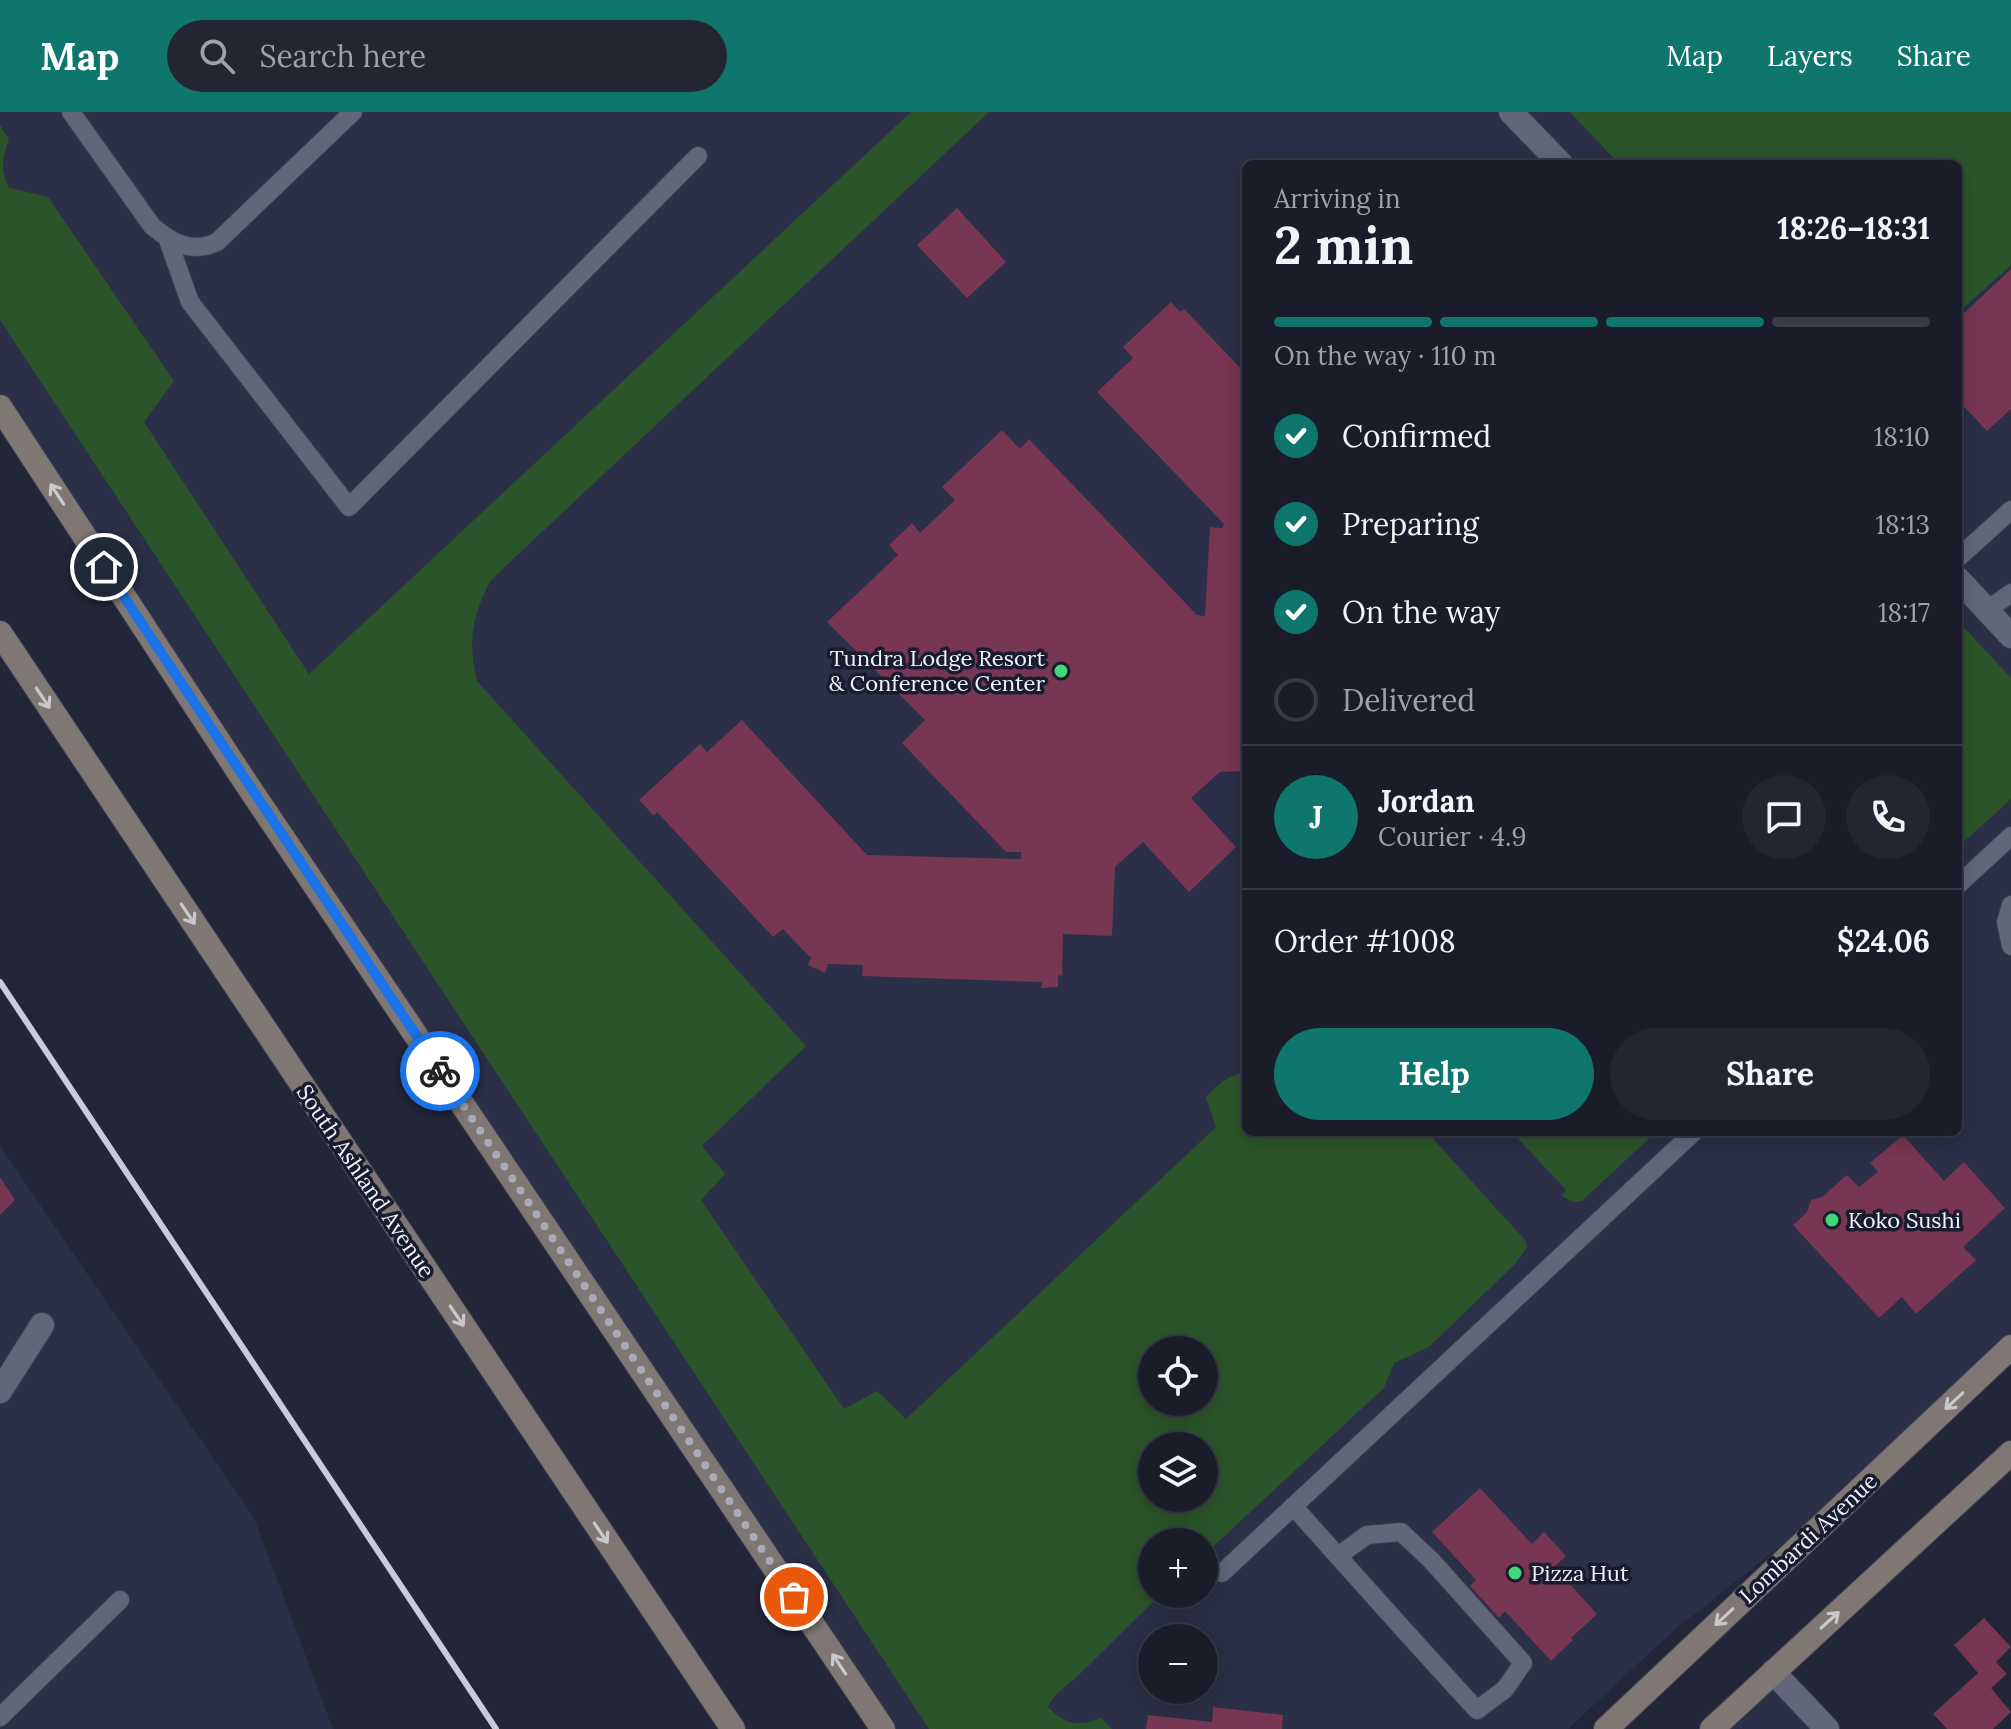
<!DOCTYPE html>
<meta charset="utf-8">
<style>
:root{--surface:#1a1c2a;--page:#232532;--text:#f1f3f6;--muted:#9fa1a8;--line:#383a47;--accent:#0f766e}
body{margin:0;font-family:Lora,serif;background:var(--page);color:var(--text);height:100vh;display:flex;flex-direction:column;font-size:30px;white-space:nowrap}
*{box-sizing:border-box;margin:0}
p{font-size:26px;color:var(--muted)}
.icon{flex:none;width:44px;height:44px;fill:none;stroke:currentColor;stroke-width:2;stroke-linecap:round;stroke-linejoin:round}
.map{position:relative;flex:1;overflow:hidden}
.sheet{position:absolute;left:1242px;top:48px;width:720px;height:976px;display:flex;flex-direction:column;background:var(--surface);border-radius:12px;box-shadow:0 4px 20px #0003,0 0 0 2px var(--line)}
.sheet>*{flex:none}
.controls{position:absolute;left:1138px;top:1224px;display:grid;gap:16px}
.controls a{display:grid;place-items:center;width:80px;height:80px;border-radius:50%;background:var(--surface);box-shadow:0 4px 20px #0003,0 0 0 2px var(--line);font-size:40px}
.pin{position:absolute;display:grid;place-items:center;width:68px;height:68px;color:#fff;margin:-34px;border:4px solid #fff;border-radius:50%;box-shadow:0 2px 8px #0007}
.courier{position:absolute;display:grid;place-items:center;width:80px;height:80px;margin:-40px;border:6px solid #1a73e8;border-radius:50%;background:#fff;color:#222;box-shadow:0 2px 10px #0007}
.summary em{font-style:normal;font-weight:800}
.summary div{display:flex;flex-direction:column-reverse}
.summary{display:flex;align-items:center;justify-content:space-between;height:136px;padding:0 32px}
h1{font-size:52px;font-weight:800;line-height:60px}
.bar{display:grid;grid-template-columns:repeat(4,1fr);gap:12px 8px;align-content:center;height:96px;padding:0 32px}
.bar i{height:10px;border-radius:6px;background:var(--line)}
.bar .selected{background:var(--accent)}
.bar p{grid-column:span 4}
.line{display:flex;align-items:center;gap:20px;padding:0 32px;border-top:2px solid var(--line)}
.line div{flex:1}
.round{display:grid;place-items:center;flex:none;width:84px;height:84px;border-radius:42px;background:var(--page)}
ol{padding:0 32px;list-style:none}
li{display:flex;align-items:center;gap:24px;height:88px}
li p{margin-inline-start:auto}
li .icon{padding:8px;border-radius:50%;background:var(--accent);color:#fff;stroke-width:4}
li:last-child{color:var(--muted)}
li i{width:44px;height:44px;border:4px solid var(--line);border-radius:50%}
.action{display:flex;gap:16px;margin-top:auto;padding:16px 32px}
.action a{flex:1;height:92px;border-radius:48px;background:var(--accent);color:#fff;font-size:32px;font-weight:800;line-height:92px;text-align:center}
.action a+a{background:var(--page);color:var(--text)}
header{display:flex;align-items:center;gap:48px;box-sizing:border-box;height:112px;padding:0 40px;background:var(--accent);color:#fff}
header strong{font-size:38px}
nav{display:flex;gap:44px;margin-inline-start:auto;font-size:28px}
.search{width:560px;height:72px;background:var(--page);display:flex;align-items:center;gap:20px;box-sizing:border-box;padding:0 28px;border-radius:44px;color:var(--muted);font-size:30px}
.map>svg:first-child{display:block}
.built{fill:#2b2f47;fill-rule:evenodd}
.green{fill:#2c542a;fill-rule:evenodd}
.building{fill:#773651}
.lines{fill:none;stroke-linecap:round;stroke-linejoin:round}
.lane-casing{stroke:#3e4050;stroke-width:20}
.street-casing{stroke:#3e4050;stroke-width:26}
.secondary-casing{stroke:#3e4050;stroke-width:26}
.lane{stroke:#62667b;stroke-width:18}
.street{stroke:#62667b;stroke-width:24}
.secondary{stroke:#7e7773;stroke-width:24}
.rail{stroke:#c9cbd7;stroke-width:6}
.oneway{stroke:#c9c8cd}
.done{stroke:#a9abb8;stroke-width:8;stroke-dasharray:0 14.4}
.route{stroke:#1a73e8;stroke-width:10}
.poi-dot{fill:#44d77a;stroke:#191c2e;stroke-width:3}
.labels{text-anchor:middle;stroke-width:7;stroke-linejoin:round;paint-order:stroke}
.poi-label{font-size:22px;fill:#f1f3fd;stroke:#191c2e;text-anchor:start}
.street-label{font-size:22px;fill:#f1f3fd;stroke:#191c2e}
</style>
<header>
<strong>Map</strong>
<div class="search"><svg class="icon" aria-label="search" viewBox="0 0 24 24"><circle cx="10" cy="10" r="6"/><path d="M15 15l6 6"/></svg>Search here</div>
<nav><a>Map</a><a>Layers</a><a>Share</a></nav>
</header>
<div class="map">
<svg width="2011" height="1617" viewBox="0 0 2011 1617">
<rect width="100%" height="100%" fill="#232638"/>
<!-- built -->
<path class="built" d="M0,0H2011V1235L1898,1341L1672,1520L1568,1617H883L0,295ZM1246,52H1958V1020H1246ZM1152,1238H1204V1290H1152ZM1152,1334H1204V1386H1152ZM1152,1430H1204V1482H1152ZM1152,1526H1204V1578H1152Z
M0,1034L254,1406L333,1617H0Z
M1773,1560L1827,1617H1712Z"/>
<!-- green -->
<path class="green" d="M911,0H989L491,468C471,505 468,529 477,569L806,934L702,1034L725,1062L701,1088L844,1297L877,1279L906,1307L1216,1015L1206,986C1217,971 1228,964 1246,960V1020H1427L1525,1128L1527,1135L1515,1152L1429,1235L1394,1251L1384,1276L1204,1443V1430H1152V1482H1162C1133,1509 1106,1536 1079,1563C1065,1577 1058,1576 1048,1595C1066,1613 1077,1615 1101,1606L1112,1617H929L0,208V13L9,27C2,47 0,57 9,76L48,85L174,269L144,310L309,562ZM1152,1238H1204V1290H1152ZM1204,1334V1386H1152V1334Z
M1570,0H2011V153L1958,201V52H1619Z
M1958,509L2011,566V687L1958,735Z
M1512,1020H1656L1582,1089L1573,1090L1562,1084L1566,1078Z"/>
<!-- building -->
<path class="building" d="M957,96L1006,150L967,186L917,133Z
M2011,157V297L1987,319L1958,288V207Z
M1171,190L1180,200L1184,197L1246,262V659L1220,660L1191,686L1236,735L1189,780L1143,730L1115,755L1112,824L1063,822L1062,864L1058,863V875L1041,876L1042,870L862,864L863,853L828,852L825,861L808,853L811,846L783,817L773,825L657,700L654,704L639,688L700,632L707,640L742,608L867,743L1021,747V740H1006L902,631L925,608L827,510L898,443L889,433L912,411L920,421L955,388L942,375L1002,318L1020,337L1029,327L1197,503L1205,504L1210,415L1222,416L1224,412L1097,280L1133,246L1123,235Z
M1903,1023L1944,1069L1964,1050L2005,1096L1963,1135L1976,1148L1916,1202L1902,1185L1879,1206L1793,1113L1807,1100L1811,1088L1822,1085L1847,1063L1859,1075L1878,1060L1870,1051Z
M0,1065L15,1088L0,1103Z
M1480,1376L1532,1432L1544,1420L1566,1444L1554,1455L1597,1502L1571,1526L1573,1528L1551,1549L1505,1499L1499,1506L1470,1474L1476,1468L1432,1420Z
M1984,1506L2011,1535L1996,1550L2007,1562L1991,1576L2011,1600L1993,1617H1947L1933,1602L1978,1561L1954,1533Z
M1213,1595L1283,1603L1282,1617H1146L1148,1603L1212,1610Z"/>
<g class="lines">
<defs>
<path id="lane" d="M71,0L152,114C172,131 192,142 217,130L353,0
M168,128L190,190L349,395L698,44
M1958,446L2011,398
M1987,498L2011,481
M1958,773L2011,724
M2011,793L2006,810L2011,834
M1293,1394C1354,1462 1415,1531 1477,1598L1505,1577L1523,1551L1431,1448L1401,1420L1367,1423L1338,1444
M1222,1461L1694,1020
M0,1605L120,1488"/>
<path id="street" d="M1511,0L1561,52
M1958,467L2011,524
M0,1279L42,1213
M1773,1560L1827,1617"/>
<path id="secondary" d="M0,295L244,668L883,1617
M0,521L733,1617
M1606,1617L2011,1235
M1712,1617L2011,1341"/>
</defs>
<!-- lane casing -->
<use href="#lane" class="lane-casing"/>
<!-- street casing -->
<use href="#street" class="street-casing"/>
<!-- secondary casing -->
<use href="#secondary" class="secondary-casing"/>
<!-- lane -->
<use href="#lane" class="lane"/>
<!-- street -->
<use href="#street" class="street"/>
<!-- secondary -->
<use href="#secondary" class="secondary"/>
<!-- rail -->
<path class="rail" d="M0,870L496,1617"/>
</g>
<!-- one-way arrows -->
<defs><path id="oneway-shaft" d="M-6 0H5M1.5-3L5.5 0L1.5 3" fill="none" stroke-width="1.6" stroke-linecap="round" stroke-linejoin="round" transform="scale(2)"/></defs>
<g class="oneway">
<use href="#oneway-shaft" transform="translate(57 382) rotate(-123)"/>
<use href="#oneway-shaft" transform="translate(43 586) rotate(56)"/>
<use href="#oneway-shaft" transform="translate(188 802) rotate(56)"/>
<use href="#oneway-shaft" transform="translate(457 1204) rotate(56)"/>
<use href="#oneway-shaft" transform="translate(1954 1289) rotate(137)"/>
<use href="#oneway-shaft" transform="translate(601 1421) rotate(56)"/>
<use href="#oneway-shaft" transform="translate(1724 1505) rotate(137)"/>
<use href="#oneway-shaft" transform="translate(1830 1508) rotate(-42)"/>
<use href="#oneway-shaft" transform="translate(839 1552) rotate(-124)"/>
</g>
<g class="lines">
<!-- done -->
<path class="done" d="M440,959L794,1485"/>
<!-- route -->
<path class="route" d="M104,455L440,959"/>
</g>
<!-- markers -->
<g class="poi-dot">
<circle cx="1061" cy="559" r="8"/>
<circle cx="1832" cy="1108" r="8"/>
<circle cx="1515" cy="1461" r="8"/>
</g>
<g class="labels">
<!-- poi labels -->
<g class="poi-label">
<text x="1045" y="554" text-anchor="end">Tundra Lodge Resort<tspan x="1045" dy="25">&amp; Conference Center</tspan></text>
<text x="1848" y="1116">Koko Sushi</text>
<text x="1531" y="1469">Pizza Hut</text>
</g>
<!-- street labels -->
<g class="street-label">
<text transform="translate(366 1069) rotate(56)" y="8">South Ashland Avenue</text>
<text transform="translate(1808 1426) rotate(-43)" y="8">Lombardi Avenue</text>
</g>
</g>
</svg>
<div class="controls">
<a><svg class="icon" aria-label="locate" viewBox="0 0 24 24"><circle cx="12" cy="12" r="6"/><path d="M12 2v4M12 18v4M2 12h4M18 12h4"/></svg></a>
<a><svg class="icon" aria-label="layers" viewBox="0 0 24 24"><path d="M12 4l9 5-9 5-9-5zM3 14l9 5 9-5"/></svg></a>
<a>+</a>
<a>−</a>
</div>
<div class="pin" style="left:794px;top:1485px;background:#ea580c"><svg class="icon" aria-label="bag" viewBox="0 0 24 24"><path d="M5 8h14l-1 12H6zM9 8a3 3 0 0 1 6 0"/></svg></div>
<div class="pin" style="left:104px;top:455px;background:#1f2937"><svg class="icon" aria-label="home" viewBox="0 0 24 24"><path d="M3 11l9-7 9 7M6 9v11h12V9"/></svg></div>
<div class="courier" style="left:440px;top:959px"><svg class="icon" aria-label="bike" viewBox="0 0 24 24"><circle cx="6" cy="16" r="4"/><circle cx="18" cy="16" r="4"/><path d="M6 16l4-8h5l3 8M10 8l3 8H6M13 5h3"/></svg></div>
<section class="sheet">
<div class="summary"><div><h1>2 min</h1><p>Arriving in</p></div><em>18:26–18:31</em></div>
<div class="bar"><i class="selected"></i><i class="selected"></i><i class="selected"></i><i></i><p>On the way · 110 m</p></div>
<ol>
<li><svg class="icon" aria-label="check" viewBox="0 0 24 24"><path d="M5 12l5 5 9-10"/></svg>Confirmed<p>18:10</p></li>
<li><svg class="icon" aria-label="check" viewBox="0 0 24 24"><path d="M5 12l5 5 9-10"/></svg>Preparing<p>18:13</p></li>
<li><svg class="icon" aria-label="check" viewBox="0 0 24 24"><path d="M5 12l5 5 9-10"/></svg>On the way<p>18:17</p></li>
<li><i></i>Delivered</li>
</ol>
<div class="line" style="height:144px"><b class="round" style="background:var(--accent);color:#fff">J</b><div><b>Jordan</b><p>Courier · 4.9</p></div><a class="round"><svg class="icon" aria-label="chat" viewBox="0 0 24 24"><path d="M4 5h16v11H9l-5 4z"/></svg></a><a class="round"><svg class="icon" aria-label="phone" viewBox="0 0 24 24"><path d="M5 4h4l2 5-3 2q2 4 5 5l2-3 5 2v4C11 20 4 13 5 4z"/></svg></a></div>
<div class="line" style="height:104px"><div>Order #1008</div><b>$24.06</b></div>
<div class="action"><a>Help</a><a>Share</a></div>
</section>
</div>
